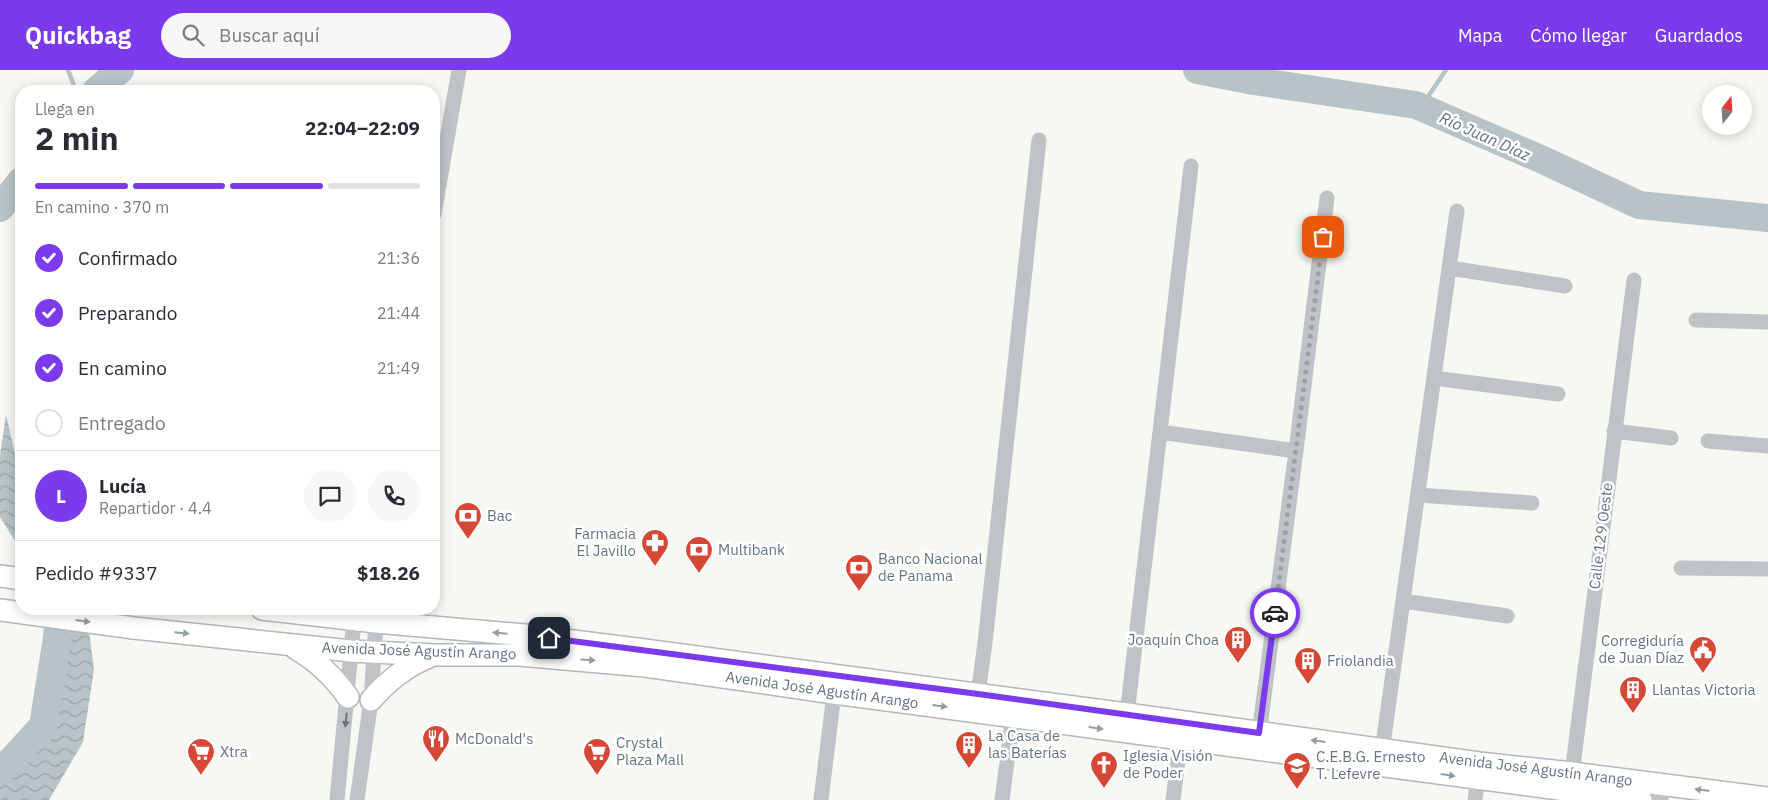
<!DOCTYPE html>
<html lang="es">
<meta charset="utf-8">
<style>
:root{--surface:#fff;--page:#f7f7f7;--text:#2b2b33;--muted:#7c7c81;--line:#e1e1e2;--accent:#7c3aed}
body{margin:0;font-family:"IBM Plex Sans",sans-serif;background:var(--page);color:var(--text);height:100vh;display:flex;flex-direction:column;font-size:19px;white-space:nowrap}
*{box-sizing:border-box;margin:0}
p{font-size:16px;color:var(--muted)}
.icon{flex:none;width:28px;height:28px;fill:none;stroke:currentColor;stroke-width:2;stroke-linecap:round;stroke-linejoin:round}
.map{position:relative;flex:1;overflow:hidden}
.drawer{position:absolute;left:15px;top:15px;width:425px;height:530px;display:flex;flex-direction:column;background:var(--surface);border-radius:20px;box-shadow:0 2px 12px #0003}
.drawer>*{flex:none}
.needle{width:32px;rotate:17deg}
.fabs{position:absolute;left:1702px;top:15px;display:grid;gap:10px}
.fabs a{display:grid;place-items:center;width:50px;height:50px;border-radius:50%;background:var(--surface);box-shadow:0 2px 12px #0003;font-size:25px}
.pin{position:absolute;display:grid;place-items:center;width:42px;height:42px;color:#fff;margin:-21px;border-radius:10px;box-shadow:0 2px 8px #0006}
.courier{position:absolute;display:grid;place-items:center;width:50px;height:50px;margin:-25px;border:4px solid #7c3aed;border-radius:50%;background:#fff;color:#222;box-shadow:0 1px 6px #0007}
.headline em{font-style:normal;font-weight:700}
.headline div{display:flex;flex-direction:column-reverse}
.headline{display:flex;align-items:center;justify-content:space-between;height:85px;padding:0 20px}
h1{font-size:32px;font-weight:700;line-height:38px}
.bar{display:grid;grid-template-columns:repeat(4,1fr);gap:8px 5px;align-content:center;height:60px;padding:0 20px}
.bar i{height:6px;border-radius:4px;background:var(--line)}
.bar .on{background:var(--accent)}
.bar p{grid-column:span 4}
.line{display:flex;align-items:center;gap:12px;padding:0 20px;border-top:1px solid var(--line)}
.line div{flex:1}
.round{display:grid;place-items:center;flex:none;width:52px;height:52px;border-radius:26px;background:var(--page)}
ol{padding:0 20px;list-style:none}
li{display:flex;align-items:center;gap:15px;height:55px}
li p{margin-inline-start:auto}
li .icon{padding:5px;border-radius:50%;background:var(--accent);color:#fff;stroke-width:4}
li:last-child{color:var(--muted)}
li i{width:28px;height:28px;border:2px solid var(--line);border-radius:50%}
header{display:flex;align-items:center;gap:30px;box-sizing:border-box;height:70px;padding:0 25px;background:var(--accent);color:#fff}
header strong{font-size:24px}
nav{display:flex;gap:28px;margin-inline-start:auto;font-size:18px}
.search{width:350px;height:45px;background:var(--page);display:flex;align-items:center;gap:12px;box-sizing:border-box;padding:0 18px;border-radius:28px;color:var(--muted);font-size:19px}
.map>svg:first-child{display:block}
.water{fill:url(#water-waves)}
.lines{fill:none;stroke-linecap:round;stroke-linejoin:round}
.stream{stroke:#b7c3c6;stroke-width:4.5}
.river{stroke:#b7c3c6;stroke-width:28}
.secondary-casing{stroke:#b1b7bb;stroke-width:24}
.minor{stroke:#bfc3c6;stroke-width:15}
.tertiary{stroke:#bfc3c6;stroke-width:19}
.secondary{stroke:#fff;stroke-width:21}
.oneway{fill:#939ea4}
.oneway2{fill:#65757d}
.done{stroke:#98a2a7;stroke-width:5;stroke-dasharray:0 9}
.route{stroke:#7c3aed;stroke-width:6}
.labels{text-anchor:middle;stroke-width:5;stroke-linejoin:round;paint-order:stroke}
.poi-label{font-size:15px;fill:#65757d;stroke:#fff;text-anchor:start}
.street-label{font-size:15px;fill:#65757d;stroke:#fff}
.water-label{font-size:16px;font-style:italic;fill:#5f7478;stroke:#fff}
</style>
<header>
<strong>Quickbag</strong>
<div class="search"><svg class="icon" aria-label="search" viewBox="0 0 24 24"><circle cx="10" cy="10" r="6"/><path d="M15 15l6 6"/></svg>Buscar aquí</div>
<nav><a>Mapa</a><a>Cómo llegar</a><a>Guardados</a></nav>
</header>
<div class="map">
<svg width="1768" height="730" viewBox="0 0 1768 730">
<defs>
<pattern id="water-waves" width="16" height="10" patternUnits="userSpaceOnUse" patternTransform="scale(1.25)"><rect width="16" height="10" fill="#b7c3c6"/><path d="M0 5q4-4 8 0t8 0" fill="none" stroke="#98a3a6"/></pattern>
</defs>
<rect width="100%" height="100%" fill="#f7f7f4"/>
<!-- water -->
<path class="water" d="M6,345L21,409V480L0,447V386Z
M49,539H86L94,599L83,672L49,730H0V705L47,672L64,589Z"/>
<g class="lines">
<!-- stream -->
<path class="stream" d="M68,0L76,21
M1421,37L1446,0
M0,136L1,137"/>
<!-- river -->
<path class="river" d="M1197,0L1254,11L1416,35L1543,90L1639,135L1768,148
M96,21L120,0
M0,138L21,111
M0,699L12,690L43,656L57,568L59,539"/>
<defs>
<path id="secondary" d="M0,506L21,509
M262,539L376,552L525,565L637,579L1127,644L1479,693L1572,703L1768,728
M0,540L134,558L351,581L434,585H519L645,596L834,623L1641,730
M295,578C318,592 332,605 348,627
M371,630C389,610 406,596 431,586"/>
</defs>
<!-- secondary casing -->
<use href="#secondary" class="secondary-casing"/>
<!-- minor -->
<path class="minor" d="M434,144L459,0
M1449,198L1565,216
M1696,250L1768,252
M1434,308L1558,324
M1614,361L1671,368
M1160,362L1296,381
M1708,371L1768,376
M1418,425L1532,433
M1681,498L1768,499
M1403,531L1507,546
M978,624L985,573L1039,70
M1126,653L1191,96
M1258,672L1296,381L1327,128
M1381,689L1457,141
M1571,712L1634,210
M337,730L354,550L360,539
M357,730L371,630L376,552L373,539
M821,730L835,615
M1002,730L1014,639
M1173,730L1182,660
M1475,730L1479,700"/>
<!-- tertiary -->
<path class="tertiary" d="M1659,730L1661,715"/>
<!-- secondary -->
<use href="#secondary" class="secondary"/>
</g>
<!-- one-way arrows -->
<defs><path id="oneway-solid" d="M-6-.8H1V-3.2L6.5 0L1 3.2V.8H-6Z" transform="scale(1.25)"/></defs>
<g class="oneway">
<use href="#oneway-solid" transform="translate(83 551) rotate(8)"/>
<use href="#oneway-solid" transform="translate(182 563) rotate(6)"/>
<use href="#oneway-solid" transform="translate(500 563) rotate(-175)"/>
<use href="#oneway-solid" transform="translate(588 590) rotate(4)"/>
<use href="#oneway-solid" transform="translate(940 636) rotate(7)"/>
<use href="#oneway-solid" transform="translate(1096 658) rotate(8)"/>
<use href="#oneway-solid" transform="translate(1318 671) rotate(-173)"/>
<use href="#oneway-solid" transform="translate(1448 705) rotate(8)"/>
<use href="#oneway-solid" transform="translate(1702 720) rotate(-173)"/>
</g>
<use class="oneway2" href="#oneway-solid" transform="translate(346 650) rotate(96)"/>
<g class="lines">
<!-- done -->
<path class="done" d="M1275,543L1323,167"/>
<!-- route -->
<path class="route" d="M549,568L978,624L1259,663L1275,543"/>
</g>
<!-- icons -->
<defs>
<symbol id="bank-pin" viewBox="-11 -11 22 30"><path d="M0 17L-7.5 6A9.5 9.5 0 1 1 7.5 6Z" fill="#d54836" stroke="#fff"/><path d="M-6-4H6V4H-6ZM0-2.3a2.3 2.3 0 1 0 0 4.6a2.3 2.3 0 1 0 0-4.6Z" fill="#fff"/></symbol>
<symbol id="pharmacy-pin" viewBox="-11 -11 22 30"><path d="M0 17L-7.5 6A9.5 9.5 0 1 1 7.5 6Z" fill="#d54836" stroke="#fff"/><path d="M-2-6h4v4h4v4h-4v4h-4v-4h-4v-4h4Z" fill="#fff"/></symbol>
<symbol id="building-pin" viewBox="-11 -11 22 30"><path d="M0 17L-7.5 6A9.5 9.5 0 1 1 7.5 6Z" fill="#d54836" stroke="#fff"/><path d="M-4-6H4V6H1V3H-1V6H-4ZM-2.5-4.3h1.7v1.8h-1.7ZM.8-4.3h1.7v1.8H.8ZM-2.5-1h1.7V.8h-1.7ZM.8-1h1.7V.8H.8Z" fill="#fff"/></symbol>
<symbol id="civic-pin" viewBox="-11 -11 22 30"><path d="M0 17L-7.5 6A9.5 9.5 0 1 1 7.5 6Z" fill="#d54836" stroke="#fff"/><path d="M-.6-6.5H3V-4.5H.6V-3L4-1V1h2V6H-6V1h2V-1L-.6-3ZM-1.2 2.5V6h2.4V2.5Z" fill="#fff"/></symbol>
<symbol id="restaurant-pin" viewBox="-11 -11 22 30"><path d="M0 17L-7.5 6A9.5 9.5 0 1 1 7.5 6Z" fill="#d54836" stroke="#fff"/><path d="M-5-6h1v4h1v-4h1v4h1v-4h1v5L-1.5 .5V6h-2V.5L-5-1ZM5-6V6H3V1.5H1.5Q1.5-4 5-6Z" fill="#fff"/></symbol>
<symbol id="supermarket-pin" viewBox="-11 -11 22 30"><path d="M0 17L-7.5 6A9.5 9.5 0 1 1 7.5 6Z" fill="#d54836" stroke="#fff"/><path d="M-6-5.5h2.5l.6 2H6L4.5 2H-2.5L-4.4-4H-6ZM-1.5 3.2a1.3 1.3 0 1 0 .1 0ZM3 3.2a1.3 1.3 0 1 0 .1 0Z" fill="#fff"/></symbol>
<symbol id="church-pin" viewBox="-11 -11 22 30"><path d="M0 17L-7.5 6A9.5 9.5 0 1 1 7.5 6Z" fill="#d54836" stroke="#fff"/><path d="M-1.2-6h2.4v3.5h3.3v2.4h-3.3V6h-2.4V-.1h-3.3v-2.4h3.3Z" fill="#fff"/></symbol>
<symbol id="school-pin" viewBox="-11 -11 22 30"><path d="M0 17L-7.5 6A9.5 9.5 0 1 1 7.5 6Z" fill="#d54836" stroke="#fff"/><path d="M0-5L7-2L0 1L-7-2ZM-4 1L0 2.5L4 1V4Q0 6-4 4Z" fill="#fff"/></symbol>
</defs>
<g fill-rule="evenodd">
<use href="#bank-pin" x="452" y="430" width="32" height="43"/>
<use href="#pharmacy-pin" x="639" y="457" width="32" height="43"/>
<use href="#bank-pin" x="683" y="464" width="32" height="43"/>
<use href="#bank-pin" x="843" y="482" width="32" height="43"/>
<use href="#building-pin" x="1222" y="554" width="32" height="43"/>
<use href="#civic-pin" x="1687" y="564" width="32" height="43"/>
<use href="#building-pin" x="1292" y="575" width="32" height="43"/>
<use href="#building-pin" x="1617" y="604" width="32" height="43"/>
<use href="#restaurant-pin" x="420" y="653" width="32" height="43"/>
<use href="#building-pin" x="953" y="659" width="32" height="43"/>
<use href="#supermarket-pin" x="185" y="666" width="32" height="43"/>
<use href="#supermarket-pin" x="581" y="666" width="32" height="43"/>
<use href="#church-pin" x="1088" y="679" width="32" height="43"/>
<use href="#school-pin" x="1281" y="680" width="32" height="43"/>
</g>
<g class="labels">
<!-- poi labels -->
<g class="poi-label">
<text x="487" y="451">Bac</text>
<text x="636" y="469" text-anchor="end">Farmacia<tspan x="636" dy="17">El Javillo</tspan></text>
<text x="718" y="485">Multibank</text>
<text x="878" y="494">Banco Nacional<tspan x="878" dy="17">de Panama</tspan></text>
<text x="1219" y="575" text-anchor="end">Joaquín Choa</text>
<text x="1684" y="576" text-anchor="end">Corregiduría<tspan x="1684" dy="17">de Juan Díaz</tspan></text>
<text x="1327" y="596">Friolandia</text>
<text x="1652" y="625">Llantas Victoria</text>
<text x="988" y="671">La Casa de<tspan x="988" dy="17">las Baterías</tspan></text>
<text x="455" y="674">McDonald's</text>
<text x="616" y="678">Crystal<tspan x="616" dy="17">Plaza Mall</tspan></text>
<text x="220" y="687">Xtra</text>
<text x="1123" y="691">Iglesia Visión<tspan x="1123" dy="17">de Poder</tspan></text>
<text x="1316" y="692">C.E.B.G. Ernesto<tspan x="1316" dy="17">T. Lefevre</tspan></text>
</g>
<!-- street labels -->
<g class="street-label">
<text transform="translate(1601 466) rotate(-83)" y="5">Calle 129 Oeste</text>
<text transform="translate(419 581) rotate(2)" y="5">Avenida José Agustín Arango</text>
<text transform="translate(822 620) rotate(8)" y="5">Avenida José Agustín Arango</text>
<text transform="translate(1536 699) rotate(7)" y="5">Avenida José Agustín Arango</text>
</g>
<!-- water labels -->
<g class="water-label">
<text transform="translate(1485 66) rotate(24)" y="6">Río Juan Díaz</text>
</g>
</g>
</svg>
<div class="fabs">
<a><svg class="needle" viewBox="-14 -14 28 28"><path d="M0-13l5 13h-10z" fill="#e53935"/><path d="M0 13l5-13h-10z" fill="#7c7c81"/></svg></a>
</div>
<div class="pin" style="left:1323px;top:167px;background:#ea580c"><svg class="icon" aria-label="bag" viewBox="0 0 24 24"><path d="M5 8h14l-1 12H6zM9 8a3 3 0 0 1 6 0"/></svg></div>
<div class="pin" style="left:549px;top:568px;background:#1f2937"><svg class="icon" aria-label="home" viewBox="0 0 24 24"><path d="M3 11l9-7 9 7M6 9v11h12V9"/></svg></div>
<div class="courier" style="left:1275px;top:543px"><svg class="icon" aria-label="car" viewBox="0 0 24 24"><path d="M5 17H2v-5l4-1 3-4h7l3 4 3 1v5h-3M9 17h6M6 11h13"/><circle cx="7" cy="17" r="2"/><circle cx="17" cy="17" r="2"/></svg></div>
<section class="drawer">
<div class="headline"><div><h1>2 min</h1><p>Llega en</p></div><em>22:04–22:09</em></div>
<div class="bar"><i class="on"></i><i class="on"></i><i class="on"></i><i></i><p>En camino · 370 m</p></div>
<ol>
<li><svg class="icon" aria-label="check" viewBox="0 0 24 24"><path d="M5 12l5 5 9-10"/></svg>Confirmado<p>21:36</p></li>
<li><svg class="icon" aria-label="check" viewBox="0 0 24 24"><path d="M5 12l5 5 9-10"/></svg>Preparando<p>21:44</p></li>
<li><svg class="icon" aria-label="check" viewBox="0 0 24 24"><path d="M5 12l5 5 9-10"/></svg>En camino<p>21:49</p></li>
<li><i></i>Entregado</li>
</ol>
<div class="line" style="height:90px"><b class="round" style="background:var(--accent);color:#fff">L</b><div><b>Lucía</b><p>Repartidor · 4.4</p></div><a class="round"><svg class="icon" aria-label="chat" viewBox="0 0 24 24"><path d="M4 5h16v11H9l-5 4z"/></svg></a><a class="round"><svg class="icon" aria-label="phone" viewBox="0 0 24 24"><path d="M5 4h4l2 5-3 2q2 4 5 5l2-3 5 2v4C11 20 4 13 5 4z"/></svg></a></div>
<div class="line" style="height:65px"><div>Pedido #9337</div><b>$18.26</b></div>
</section>
</div>
